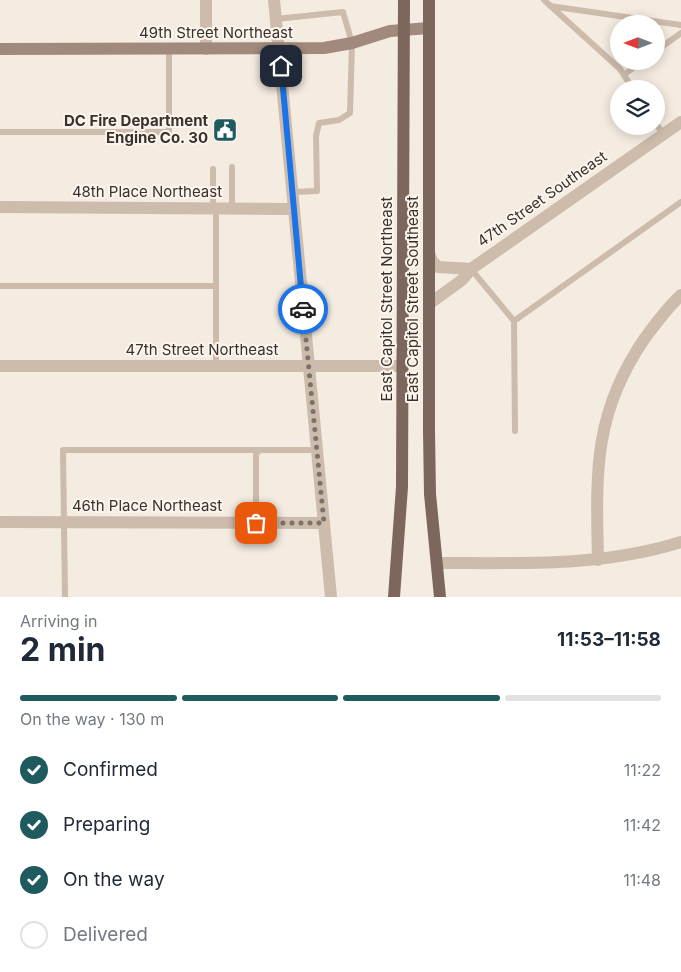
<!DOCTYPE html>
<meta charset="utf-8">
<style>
:root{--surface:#fff;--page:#f6f6f7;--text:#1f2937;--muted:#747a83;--line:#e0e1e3;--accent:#1f5a5e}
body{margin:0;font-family:Inter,sans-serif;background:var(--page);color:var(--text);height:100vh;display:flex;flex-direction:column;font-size:19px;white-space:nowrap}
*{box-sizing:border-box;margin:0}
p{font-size:16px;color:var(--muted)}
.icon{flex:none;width:28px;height:28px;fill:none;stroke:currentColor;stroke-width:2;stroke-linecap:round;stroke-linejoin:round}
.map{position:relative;height:597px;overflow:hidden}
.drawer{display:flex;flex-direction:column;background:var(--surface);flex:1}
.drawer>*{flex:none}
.needle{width:32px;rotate:270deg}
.controls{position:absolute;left:610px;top:15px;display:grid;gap:10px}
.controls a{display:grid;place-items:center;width:55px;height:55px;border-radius:50%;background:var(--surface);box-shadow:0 2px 12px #0003;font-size:25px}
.pin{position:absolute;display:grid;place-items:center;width:42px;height:42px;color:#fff;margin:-21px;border-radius:10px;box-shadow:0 2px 8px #0006}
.courier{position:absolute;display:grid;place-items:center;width:50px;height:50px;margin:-25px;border:4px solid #1a73e8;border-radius:50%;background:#fff;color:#222;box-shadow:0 1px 6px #0007}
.headline em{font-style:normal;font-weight:700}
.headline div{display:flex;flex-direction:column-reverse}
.headline{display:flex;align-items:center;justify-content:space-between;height:85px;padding:0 20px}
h1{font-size:32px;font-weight:700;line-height:38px}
.bar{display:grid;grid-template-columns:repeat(4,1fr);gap:8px 5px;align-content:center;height:60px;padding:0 20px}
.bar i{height:6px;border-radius:4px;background:var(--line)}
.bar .active{background:var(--accent)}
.bar p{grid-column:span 4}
ol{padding:0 20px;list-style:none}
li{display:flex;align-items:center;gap:15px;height:55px}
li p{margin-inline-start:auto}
li .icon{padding:5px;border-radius:50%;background:var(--accent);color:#fff;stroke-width:4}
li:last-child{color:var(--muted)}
li i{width:28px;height:28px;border:2px solid var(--line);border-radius:50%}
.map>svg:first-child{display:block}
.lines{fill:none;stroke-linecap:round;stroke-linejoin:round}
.lane{stroke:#cdbbac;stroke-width:6}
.street{stroke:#cdbbac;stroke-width:12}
.secondary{stroke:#a18a7d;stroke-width:12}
.primary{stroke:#7d675c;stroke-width:12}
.done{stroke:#7c716b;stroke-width:5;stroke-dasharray:0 9}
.route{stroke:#1a73e8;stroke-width:6}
.labels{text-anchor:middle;stroke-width:4;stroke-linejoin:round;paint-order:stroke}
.street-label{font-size:15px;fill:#3b302b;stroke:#fbf5ee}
.poi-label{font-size:15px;font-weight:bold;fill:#3b302b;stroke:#fbf5ee;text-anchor:end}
</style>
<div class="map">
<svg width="681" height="597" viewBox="0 0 681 597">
<rect width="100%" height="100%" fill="#f4ebe1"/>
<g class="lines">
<!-- lane -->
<path class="lane" d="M544,0L620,69L633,89
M550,6L681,25
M276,19L343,12L352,43L350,113L339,120L319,123L316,136L317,191L291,192
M656,51L681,33
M624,75L642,61
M656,124L664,135
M0,132H169V49
M213,208V169
M216,208V366
M232,209V167
M471,269L514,321L681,202
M0,286H215
M514,321L515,431
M256,501V454L260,450
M65,597L63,450H317"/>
<!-- street -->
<path class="street" d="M206,0V49
M274,0L331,597
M0,207L293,209
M429,253L432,261L438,267L471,269
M429,304L462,280L471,269L681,122
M0,366H403
M0,522L324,523
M598,560C596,473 593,413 645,338C656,323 667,308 681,295
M438,563C520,563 602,567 681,542"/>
<!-- secondary -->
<path class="secondary" d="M0,49L324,48L352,43L390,31L429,28"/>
<!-- primary -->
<path class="primary" d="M429,0V431L430,494L440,597
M394,597L402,487L404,0"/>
</g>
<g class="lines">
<!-- done -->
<path class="done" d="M256,523H324L303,309"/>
<!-- route -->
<path class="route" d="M281,66L303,309"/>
</g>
<!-- icons -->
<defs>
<symbol id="civic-square" viewBox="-11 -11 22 22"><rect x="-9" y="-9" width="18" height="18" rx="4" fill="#1f5a5e" stroke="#fbf5ee"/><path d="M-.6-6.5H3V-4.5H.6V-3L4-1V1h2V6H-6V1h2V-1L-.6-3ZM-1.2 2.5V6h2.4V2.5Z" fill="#fff"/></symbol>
</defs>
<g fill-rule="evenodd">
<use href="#civic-square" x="211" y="116" width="28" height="28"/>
</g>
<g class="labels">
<!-- street labels -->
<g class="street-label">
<text x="216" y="38">49th Street Northeast</text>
<text x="147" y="197">48th Place Northeast</text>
<text transform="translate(542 199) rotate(-35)" y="5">47th Street Southeast</text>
<text transform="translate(387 299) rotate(-90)" y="5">East Capitol Street Northeast</text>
<text transform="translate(413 299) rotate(-90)" y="5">East Capitol Street Southeast</text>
<text x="202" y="355">47th Street Northeast</text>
<text x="147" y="511">46th Place Northeast</text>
</g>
<!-- poi labels -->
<g class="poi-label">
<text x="208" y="126">DC Fire Department<tspan x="208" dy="17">Engine Co. 30</tspan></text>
</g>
</g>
</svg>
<div class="controls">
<a><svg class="needle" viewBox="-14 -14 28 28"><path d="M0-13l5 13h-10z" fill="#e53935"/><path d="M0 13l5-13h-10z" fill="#747a83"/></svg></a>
<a><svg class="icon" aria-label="layers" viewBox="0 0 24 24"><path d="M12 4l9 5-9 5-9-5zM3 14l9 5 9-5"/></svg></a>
</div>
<div class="pin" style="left:256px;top:523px;background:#ea580c"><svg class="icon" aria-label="bag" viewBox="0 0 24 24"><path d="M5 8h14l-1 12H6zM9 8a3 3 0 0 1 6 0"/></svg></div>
<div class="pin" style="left:281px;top:66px;background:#1f2937"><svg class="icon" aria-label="home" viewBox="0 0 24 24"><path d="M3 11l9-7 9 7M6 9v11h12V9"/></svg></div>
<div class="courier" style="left:303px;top:309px"><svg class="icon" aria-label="car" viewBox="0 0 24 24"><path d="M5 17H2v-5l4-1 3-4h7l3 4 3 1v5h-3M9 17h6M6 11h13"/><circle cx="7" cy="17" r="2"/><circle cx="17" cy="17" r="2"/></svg></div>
</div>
<section class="drawer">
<div class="headline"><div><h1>2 min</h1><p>Arriving in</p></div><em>11:53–11:58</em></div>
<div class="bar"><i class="active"></i><i class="active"></i><i class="active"></i><i></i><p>On the way · 130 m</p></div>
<ol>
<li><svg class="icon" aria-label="check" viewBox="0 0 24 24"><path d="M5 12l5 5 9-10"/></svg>Confirmed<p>11:22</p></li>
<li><svg class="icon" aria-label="check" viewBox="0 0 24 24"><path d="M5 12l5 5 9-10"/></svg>Preparing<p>11:42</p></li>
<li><svg class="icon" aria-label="check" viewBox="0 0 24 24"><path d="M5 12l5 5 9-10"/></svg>On the way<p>11:48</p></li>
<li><i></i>Delivered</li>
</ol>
</section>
